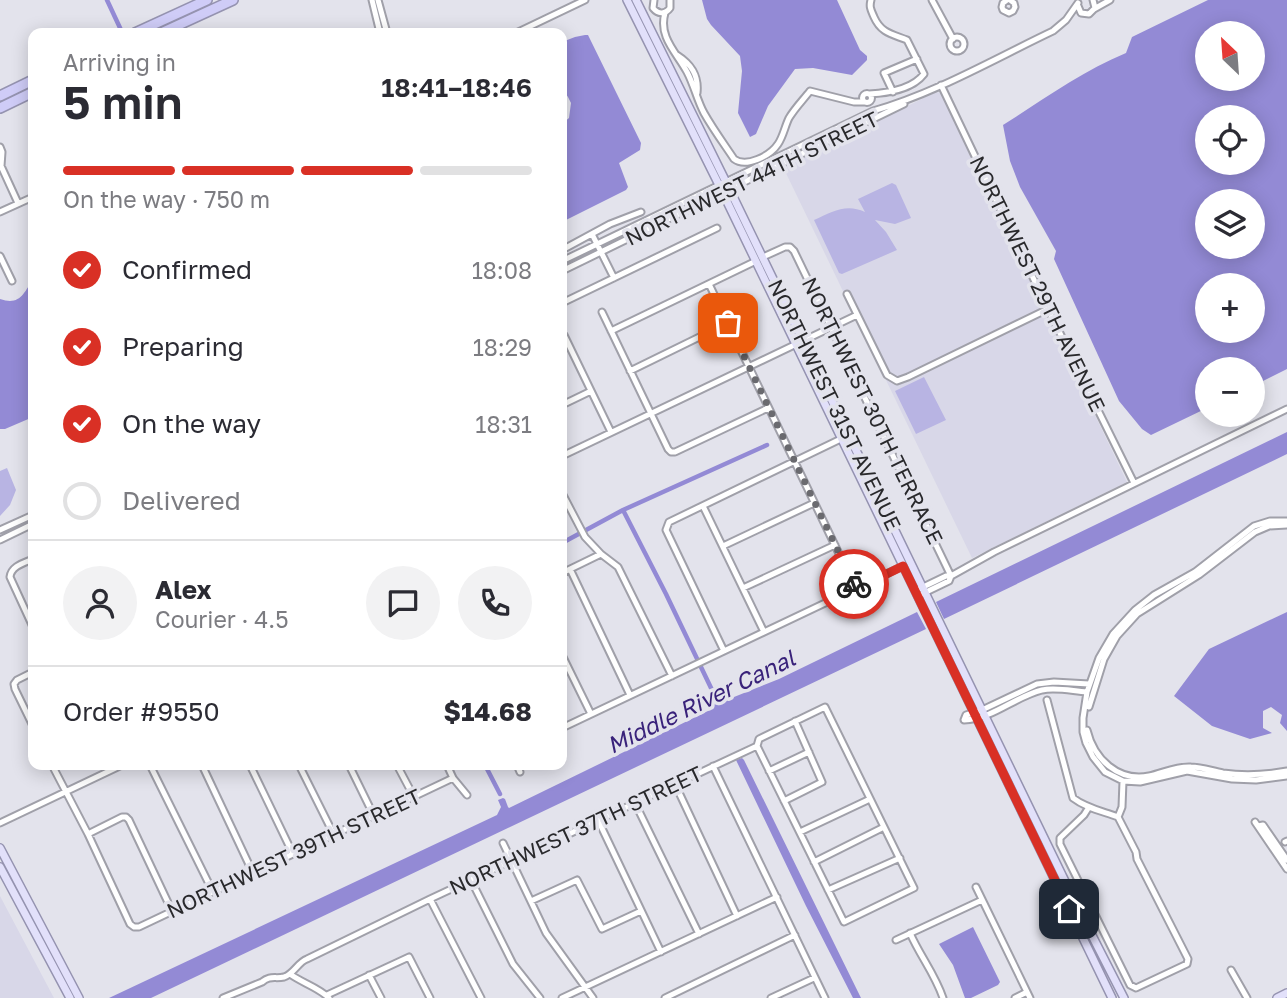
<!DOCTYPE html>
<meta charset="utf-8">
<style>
:root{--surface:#fff;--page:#f2f2f3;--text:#2b2b33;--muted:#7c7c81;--line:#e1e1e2;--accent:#d93025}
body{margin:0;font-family:"Golos Text",sans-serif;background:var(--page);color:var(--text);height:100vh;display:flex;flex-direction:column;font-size:26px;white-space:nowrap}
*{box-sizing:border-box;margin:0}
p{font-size:23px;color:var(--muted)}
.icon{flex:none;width:38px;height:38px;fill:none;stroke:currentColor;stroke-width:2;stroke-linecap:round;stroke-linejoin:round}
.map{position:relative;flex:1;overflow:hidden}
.panel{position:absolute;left:28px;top:28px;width:539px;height:742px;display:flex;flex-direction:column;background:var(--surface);border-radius:14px;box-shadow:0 4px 18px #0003}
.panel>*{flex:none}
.needle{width:46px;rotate:335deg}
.controls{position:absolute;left:1195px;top:21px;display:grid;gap:14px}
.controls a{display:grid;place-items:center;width:70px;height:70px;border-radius:50%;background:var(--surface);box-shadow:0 4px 18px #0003;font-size:35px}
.pin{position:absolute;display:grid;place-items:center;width:60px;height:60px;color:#fff;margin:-30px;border-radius:14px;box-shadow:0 4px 10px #0006}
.courier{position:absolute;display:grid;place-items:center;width:70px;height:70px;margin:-35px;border:5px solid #d93025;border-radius:50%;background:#fff;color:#222;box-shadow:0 2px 9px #0007}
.head em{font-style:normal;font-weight:600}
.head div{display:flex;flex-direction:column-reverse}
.head{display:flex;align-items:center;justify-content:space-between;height:119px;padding:0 35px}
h1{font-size:46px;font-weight:600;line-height:52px}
.bar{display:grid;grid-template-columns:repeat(4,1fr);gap:10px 7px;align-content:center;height:84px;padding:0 35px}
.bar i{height:9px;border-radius:5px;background:var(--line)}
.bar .active{background:var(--accent)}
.bar p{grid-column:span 4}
.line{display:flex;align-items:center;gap:18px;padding:0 35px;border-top:2px solid var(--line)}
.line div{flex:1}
.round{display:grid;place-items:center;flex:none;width:74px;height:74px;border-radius:37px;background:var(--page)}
ol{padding:0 35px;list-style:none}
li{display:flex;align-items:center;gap:21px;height:77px}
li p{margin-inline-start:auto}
li .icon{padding:7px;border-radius:50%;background:var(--accent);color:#fff;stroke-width:4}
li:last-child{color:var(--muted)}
li i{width:38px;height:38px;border:4px solid var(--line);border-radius:50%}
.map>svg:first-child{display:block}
.built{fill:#d8d7e8}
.green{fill:#b8b4e3}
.water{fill:#938ad5;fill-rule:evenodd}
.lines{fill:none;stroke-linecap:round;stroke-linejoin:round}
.canal{stroke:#938ad5;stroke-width:4.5}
.minor-casing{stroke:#a0a0a9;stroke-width:9}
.major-casing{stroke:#9593b0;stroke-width:10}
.highway-casing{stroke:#9593b0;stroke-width:12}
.minor{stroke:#fff;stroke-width:5}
.major{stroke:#e2e0fa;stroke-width:7}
.highway{stroke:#cfccf7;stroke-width:9}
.done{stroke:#6a6a6f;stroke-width:7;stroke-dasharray:0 12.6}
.route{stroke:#d93025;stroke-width:9}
.labels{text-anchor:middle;stroke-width:7;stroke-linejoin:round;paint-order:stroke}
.street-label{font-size:21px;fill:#29292c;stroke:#e3e3ec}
.water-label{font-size:23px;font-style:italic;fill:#39227a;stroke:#e3e3ec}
</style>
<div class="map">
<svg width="1287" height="998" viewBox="0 0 1287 998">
<rect width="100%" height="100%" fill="#e3e3ec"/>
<!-- built -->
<path class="built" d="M936,92L941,93L1127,482L972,558L783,167Z
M0,896L54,998H0Z"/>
<!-- green -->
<path class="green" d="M892,183L896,185L911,218L895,224L875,220L886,232L897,250L842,274L839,273L814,220C832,212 846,203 865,212L858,199Z
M924,377L946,420L916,434L895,391Z
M7,468L16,490L10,505L0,516V471Z"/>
<!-- water -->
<path class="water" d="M702,0H837L860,50L867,56V60L852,75L813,68L795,69L768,106L756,134L750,137L738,113L742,71L740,56L711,25L707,19Z
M1208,0H1287V369L1253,386V369H1208L1207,408L1151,435L1142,429L1119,401L1054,259L1056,251L1020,187L1010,161L1003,125C1043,100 1082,71 1126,53L1132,37ZM1208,33H1253V79H1208ZM1208,117H1253V163H1208ZM1208,201H1253V247H1208ZM1208,285H1253V331H1208Z
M585,35H588L641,143L640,150L619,163L628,187L626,190L562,222V124L569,118L571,103L568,97L562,88V42L575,37Z
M33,279V417L5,429H0V299C20,306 24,293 33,279Z
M1287,432V454L944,619L936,602Z
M917,612L926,629L151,998H109L497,815L501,807L498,800L503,798L505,799L508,807L509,808L710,710L714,704L713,697L716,695L724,701L779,679Z
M1287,612V731L1280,723L1282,715L1271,707L1263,711V728L1272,733L1250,739L1212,726L1174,696L1209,649Z
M742,758L744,760L861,998H853L806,906L736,760Z
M973,927L1000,982L998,985L971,998H965L953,965L939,944Z"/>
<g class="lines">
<!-- canal -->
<path class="canal" d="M107,0L121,30
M623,510L767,445
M562,543L623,510L666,594L712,690
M485,765L500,794"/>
<defs>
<path id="minor" d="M372,0L380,33
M378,0L387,33
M654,0L653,8C658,14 665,15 670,8V0
M932,0L953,39
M1007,0L1003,3L1002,7L1003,10L1009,13L1013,11L1015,7L1014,3L1010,0
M1078,6L1081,13L1089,14L1095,8L1093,0
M1094,9L1110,0
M665,13C658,37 677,53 687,72C694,85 697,100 704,113C713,129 724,144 734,159C746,168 770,156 778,144C783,137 785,126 789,118C795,108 803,100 810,91L854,102H864
M516,33L585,0
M950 44a7 7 0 1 1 14 0a7 7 0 1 1-14 0Z
M677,55C691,64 699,75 697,93
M941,85L1048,309L1134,483
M893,92L884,73L917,59
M862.5 98a4.5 4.5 0 1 1 9 0a4.5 4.5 0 1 1-9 0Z
M869,94C887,93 912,90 924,74L907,40C892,34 881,33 874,17C871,10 869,7 871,0
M0,147L2,152L1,166L18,203
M0,212L33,197
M592,234L614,278
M562,250L610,224L641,212
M0,256L12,281
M763,257L785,247H790L794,251L951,576
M562,261L873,111C936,93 994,59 1053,31L1066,20L1078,3
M562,271L904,104
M709,284L856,589
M847,294L887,375L897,381L908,377L1048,309
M562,303L717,228
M602,312L668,449L671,452H675L768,408
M611,331L756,261
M564,335L611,432
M630,371L728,323
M562,405L591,391
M562,456L857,315
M562,493L585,537L601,554L618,567L672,676
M703,506L764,632
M1287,521H1270L1254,526L1195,572L1154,595L1135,610L1113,634L1099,658L1087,692L1083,718V732L1086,743L1093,757L1105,772L1123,781L1140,782L1187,771L1232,779L1256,780L1287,776
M0,530L33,515
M0,540L33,524
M723,546L814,503
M33,559C24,563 11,566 10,577L33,627
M570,569L630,695
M562,573L601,554
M743,588L835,545
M919,589L946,576H951L994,552L1287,409
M922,594L949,581L951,576
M724,651L666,530L669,522L849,435
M562,655L591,714
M33,672L17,680L14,684L15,689L33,726
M1087,692C1072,691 1056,687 1042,690C1014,697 993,719 964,720L966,715L982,710L1037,684L1054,682L1089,684
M1047,700L1073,798C1086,808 1102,811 1118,817L1122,807L1123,781
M1089,707L1104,659L1117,636L1137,614L1199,575L1255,532L1269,526L1287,525
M562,728L903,566
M1087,730C1094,759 1118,782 1149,776C1163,773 1176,766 1191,767C1202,767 1212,771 1223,773C1245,776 1265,775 1287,771
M52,765L88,834L130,924L134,927H139L453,778
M150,765L213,892
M202,765L253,873
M250,765L293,854
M299,765L334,835
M349,765L374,816
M397,765L414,797
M447,765L453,778L467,795
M517,765L520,772
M713,766L825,998
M769,771L809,752
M675,784L737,916
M784,801L822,782L795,721
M635,803L699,934
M1089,807L1084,815L1060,838V844L1130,985L1136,988L1187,964L1188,959L1137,859L1136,852L1118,817
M598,820L661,952
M1255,822L1287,869
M0,823L122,765
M1258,826L1263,825L1287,860
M800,832L870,799
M88,834L122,817H126L129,820L172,911
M1285,842L1287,841
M503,843L546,933L593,998
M814,862L884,827
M471,880L513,964L540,998
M976,887L1030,998
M828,890L900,858
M430,899L481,998
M531,901L577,880L602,929L641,911
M910,933C920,956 935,974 943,998
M896,940L982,900
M1231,970L1247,998
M290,974C302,983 318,987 329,998
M369,975L381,998
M327,995L409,957L430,998
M223,998L262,982C270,975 275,979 284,977C294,974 298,962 307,959L430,899L757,746L759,739L825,707L914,888L844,922L757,746
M562,998L777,897
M665,998L795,935
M771,998L814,978
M1015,998L1027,992"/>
<path id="major" d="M627,0L719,185L1112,998
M636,0L726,182L1077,906L1124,998
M0,848L79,998
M0,867L70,998
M1277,998L1287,993"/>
<path id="highway" d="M135,33L207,0
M161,33L233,0
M0,96L33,80
M0,108L33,92"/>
</defs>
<!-- minor casing -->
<use href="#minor" class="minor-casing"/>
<!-- major casing -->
<use href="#major" class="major-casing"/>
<!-- highway casing -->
<use href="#highway" class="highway-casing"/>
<!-- minor -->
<use href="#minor" class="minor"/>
<!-- major -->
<use href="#major" class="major"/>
<!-- highway -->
<use href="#highway" class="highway"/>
</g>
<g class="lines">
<!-- done -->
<path class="done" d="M728,323L854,584"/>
<!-- route -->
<path class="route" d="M854,584L856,589L903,566L1069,909"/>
</g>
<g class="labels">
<!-- street labels -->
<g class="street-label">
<text transform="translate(752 179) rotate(-26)" y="7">NORTHWEST 44TH STREET</text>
<text transform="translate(1037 284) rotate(64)" y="7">NORTHWEST 29TH AVENUE</text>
<text transform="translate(834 405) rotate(64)" y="7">NORTHWEST 31ST AVENUE</text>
<text transform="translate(872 411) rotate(64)" y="7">NORTHWEST 30TH TERRACE</text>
<text transform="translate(576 831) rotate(-25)" y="7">NORTHWEST 37TH STREET</text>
<text transform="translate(294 854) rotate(-25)" y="7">NORTHWEST 39TH STREET</text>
</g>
<!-- water labels -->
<g class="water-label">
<text transform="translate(701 702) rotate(-26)" y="8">Middle River Canal</text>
</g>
</g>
</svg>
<div class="controls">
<a><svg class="needle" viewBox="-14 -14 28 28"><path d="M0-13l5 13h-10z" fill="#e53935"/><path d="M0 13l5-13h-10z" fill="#7c7c81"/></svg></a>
<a><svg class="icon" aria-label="locate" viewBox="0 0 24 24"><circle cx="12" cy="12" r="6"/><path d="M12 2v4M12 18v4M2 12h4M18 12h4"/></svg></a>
<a><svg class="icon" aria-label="layers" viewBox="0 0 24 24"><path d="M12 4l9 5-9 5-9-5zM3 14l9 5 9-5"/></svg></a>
<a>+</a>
<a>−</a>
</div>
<div class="pin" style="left:728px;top:323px;background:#ea580c"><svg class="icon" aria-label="bag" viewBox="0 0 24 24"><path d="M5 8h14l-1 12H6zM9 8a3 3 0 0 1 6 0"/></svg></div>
<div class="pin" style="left:1069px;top:909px;background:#1f2937"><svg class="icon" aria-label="home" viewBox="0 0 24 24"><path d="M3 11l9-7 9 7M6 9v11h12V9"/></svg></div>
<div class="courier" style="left:854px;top:584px"><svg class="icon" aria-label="bike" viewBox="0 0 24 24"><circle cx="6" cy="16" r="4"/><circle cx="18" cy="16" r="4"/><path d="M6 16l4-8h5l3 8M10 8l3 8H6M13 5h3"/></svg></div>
<section class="panel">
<div class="head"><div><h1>5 min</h1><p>Arriving in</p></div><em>18:41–18:46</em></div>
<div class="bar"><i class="active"></i><i class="active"></i><i class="active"></i><i></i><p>On the way · 750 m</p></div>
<ol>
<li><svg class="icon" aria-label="check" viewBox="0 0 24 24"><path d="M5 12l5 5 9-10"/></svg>Confirmed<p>18:08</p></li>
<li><svg class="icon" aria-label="check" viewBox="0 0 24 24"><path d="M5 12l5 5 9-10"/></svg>Preparing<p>18:29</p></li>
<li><svg class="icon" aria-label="check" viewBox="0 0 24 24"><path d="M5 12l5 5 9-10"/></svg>On the way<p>18:31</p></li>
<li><i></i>Delivered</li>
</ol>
<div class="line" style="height:126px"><a class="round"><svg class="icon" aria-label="person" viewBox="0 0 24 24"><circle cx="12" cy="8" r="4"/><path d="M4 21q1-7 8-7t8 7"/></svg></a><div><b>Alex</b><p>Courier · 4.5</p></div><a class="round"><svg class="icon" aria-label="chat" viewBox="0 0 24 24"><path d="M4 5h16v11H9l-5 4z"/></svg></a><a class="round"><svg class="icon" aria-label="phone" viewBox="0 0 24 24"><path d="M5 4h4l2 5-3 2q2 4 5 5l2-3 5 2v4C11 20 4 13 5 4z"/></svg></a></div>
<div class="line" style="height:91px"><div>Order #9550</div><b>$14.68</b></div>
</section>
</div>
